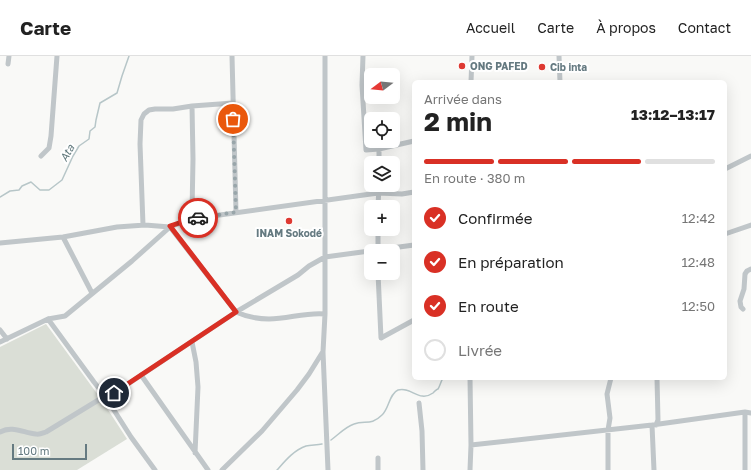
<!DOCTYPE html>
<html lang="fr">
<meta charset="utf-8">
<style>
:root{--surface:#fff;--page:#f2f2f2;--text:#222;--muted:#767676;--line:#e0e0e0;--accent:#d93025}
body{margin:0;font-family:"Golos Text",sans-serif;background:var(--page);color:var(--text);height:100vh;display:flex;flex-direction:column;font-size:15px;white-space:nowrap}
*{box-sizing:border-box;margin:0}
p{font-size:13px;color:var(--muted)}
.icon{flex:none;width:22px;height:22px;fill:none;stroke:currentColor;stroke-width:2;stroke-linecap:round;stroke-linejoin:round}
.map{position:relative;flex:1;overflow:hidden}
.sheet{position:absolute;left:412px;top:24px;width:315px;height:300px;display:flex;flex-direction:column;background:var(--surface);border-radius:6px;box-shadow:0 4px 16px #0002}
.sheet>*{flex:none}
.needle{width:26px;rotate:254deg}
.controls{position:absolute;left:364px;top:12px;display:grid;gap:8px}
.controls a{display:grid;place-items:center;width:36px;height:36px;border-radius:6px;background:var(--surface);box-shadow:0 4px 16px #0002;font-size:20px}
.scale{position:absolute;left:12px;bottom:10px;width:75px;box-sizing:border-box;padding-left:4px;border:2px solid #657a81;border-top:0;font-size:11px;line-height:14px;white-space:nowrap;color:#657a81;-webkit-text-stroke:3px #fff;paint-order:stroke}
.pin{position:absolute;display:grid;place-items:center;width:34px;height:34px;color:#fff;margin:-17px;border:2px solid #fff;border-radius:50%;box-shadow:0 1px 4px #0007}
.courier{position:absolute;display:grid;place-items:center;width:40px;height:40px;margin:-20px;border:3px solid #d93025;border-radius:50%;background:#fff;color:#222;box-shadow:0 1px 5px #0007}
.head em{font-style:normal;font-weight:700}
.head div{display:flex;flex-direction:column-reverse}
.head{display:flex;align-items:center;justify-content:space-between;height:68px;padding:0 12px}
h1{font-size:26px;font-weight:700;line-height:30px}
.bar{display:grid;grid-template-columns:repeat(4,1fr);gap:6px 4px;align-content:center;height:48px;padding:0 12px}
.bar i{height:5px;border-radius:3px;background:var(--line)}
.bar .selected{background:var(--accent)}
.bar p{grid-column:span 4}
ol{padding:0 12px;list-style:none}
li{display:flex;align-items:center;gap:12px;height:44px}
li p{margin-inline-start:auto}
li .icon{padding:4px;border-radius:50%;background:var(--accent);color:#fff;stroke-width:4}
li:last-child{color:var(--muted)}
li i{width:22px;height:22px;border:2px solid var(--line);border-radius:50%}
header{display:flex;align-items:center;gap:24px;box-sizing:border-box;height:56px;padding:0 20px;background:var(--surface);border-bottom:1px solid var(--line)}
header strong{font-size:19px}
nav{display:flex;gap:22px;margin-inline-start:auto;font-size:14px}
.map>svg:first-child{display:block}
.green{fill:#daded6}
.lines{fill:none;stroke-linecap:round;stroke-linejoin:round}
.stream{stroke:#b7c6c8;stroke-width:1.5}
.minor{stroke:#c0c6c9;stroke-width:5}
.done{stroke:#99a6aa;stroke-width:4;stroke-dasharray:0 7.2}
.route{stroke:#d93025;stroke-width:5}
.poi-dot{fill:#de3932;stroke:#fff;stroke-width:1.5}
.labels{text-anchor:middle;stroke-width:4;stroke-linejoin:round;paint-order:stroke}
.poi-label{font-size:10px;font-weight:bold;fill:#657a81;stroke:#fff;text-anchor:start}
.water-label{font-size:11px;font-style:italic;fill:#60787b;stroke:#fff}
</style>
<header>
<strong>Carte</strong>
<nav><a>Accueil</a><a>Carte</a><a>À propos</a><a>Contact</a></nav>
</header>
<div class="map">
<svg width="751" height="414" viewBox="0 0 751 414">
<rect width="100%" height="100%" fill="#f9f9f7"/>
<!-- green -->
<path class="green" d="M46,268L101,343L127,383L77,414H0V291Z"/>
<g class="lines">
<!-- stream -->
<path class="stream" d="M0,141L10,135L19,134L22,130L31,126L40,134H49L62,124L73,100L79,90L89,83L90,75L95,71L96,64L100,47L117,37L122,20L129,0
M331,384C338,379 345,371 354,368C365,364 371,370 382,359C389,353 389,338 398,334C411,330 419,347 433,337C433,337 437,333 438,333C440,330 441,325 443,322
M277,414C285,405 294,394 306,390C311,389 317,389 322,388"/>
<!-- minor -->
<path class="minor" d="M232,0L236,156
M325,0V258L323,296L328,414
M363,0L362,29L366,94L379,93L414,85
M559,0L560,26
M8,8L9,0
M471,26L472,0
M379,93V107
M41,100L49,92L51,80L57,0
M725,113L751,100
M378,151L379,129
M191,163L192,156L193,103L192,50
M143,169L140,88L141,64L144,58L149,54L155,53H173L192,50L233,47
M725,178L751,169
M63,181L92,237
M0,187L63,181L117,171L145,169L170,171L236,256C247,261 258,263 269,263C288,263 306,256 325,258
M378,195V173
M378,217L381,282L414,264
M743,253L741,251L740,245L744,233L745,218L747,215L751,213
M48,263L94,326L105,340L114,337L131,326L236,256L298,219L309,210L325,201L414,189
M0,274L7,283
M0,286L48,263L65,260L132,205L170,171L191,163L378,137L402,138L414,136
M192,286L196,306L198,331L195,397
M141,319L208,414
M470,322L471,389L470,414
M419,347L422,375L423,414
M652,369L654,414
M656,369L658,364L657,322
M0,376C12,369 24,377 36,378C39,379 43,377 46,376L105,340L131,381L155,414
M471,389L652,369L745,356L751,357
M378,402V414
M222,414L262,375L297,334L309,318L322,297
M608,414V374L610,362L607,338L611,322
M745,414V356"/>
</g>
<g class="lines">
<!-- done -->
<path class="done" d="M198,162L236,156L233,63"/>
<!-- route -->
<path class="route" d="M114,337L236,256L170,170L191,163L198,162"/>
</g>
<!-- markers -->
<g class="poi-dot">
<circle cx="462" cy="10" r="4"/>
<circle cx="542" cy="11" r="4"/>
<circle cx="289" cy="165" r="4"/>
</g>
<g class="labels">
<!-- poi labels -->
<g class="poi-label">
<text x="470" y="14">ONG PAFED</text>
<text x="550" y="15">Cib inta</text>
<text x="289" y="181" text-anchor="middle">INAM Sokodé</text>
</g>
<!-- water labels -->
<g class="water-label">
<text transform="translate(67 97) rotate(-61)" y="4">Ata</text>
</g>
</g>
</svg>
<div class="controls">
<a><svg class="needle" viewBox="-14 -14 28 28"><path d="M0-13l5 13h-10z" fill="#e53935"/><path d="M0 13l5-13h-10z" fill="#767676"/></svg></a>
<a><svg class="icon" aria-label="locate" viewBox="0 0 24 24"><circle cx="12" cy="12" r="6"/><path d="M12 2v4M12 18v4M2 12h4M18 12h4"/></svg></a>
<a><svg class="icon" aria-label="layers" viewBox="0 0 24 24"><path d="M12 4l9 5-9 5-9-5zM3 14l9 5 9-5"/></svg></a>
<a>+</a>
<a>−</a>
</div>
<div class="scale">100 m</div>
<div class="pin" style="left:233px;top:63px;background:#ea580c"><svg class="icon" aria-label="bag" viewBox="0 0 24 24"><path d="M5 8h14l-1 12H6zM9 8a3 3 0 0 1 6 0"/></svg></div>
<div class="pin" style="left:114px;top:337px;background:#1f2937"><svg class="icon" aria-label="home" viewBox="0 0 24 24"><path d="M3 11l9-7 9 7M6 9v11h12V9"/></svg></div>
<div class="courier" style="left:198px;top:162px"><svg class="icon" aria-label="car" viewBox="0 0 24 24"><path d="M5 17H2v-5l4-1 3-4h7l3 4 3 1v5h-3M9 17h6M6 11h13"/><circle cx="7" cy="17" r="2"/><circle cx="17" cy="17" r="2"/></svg></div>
<section class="sheet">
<div class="head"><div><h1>2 min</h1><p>Arrivée dans</p></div><em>13:12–13:17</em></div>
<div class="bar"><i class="selected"></i><i class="selected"></i><i class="selected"></i><i></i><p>En route · 380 m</p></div>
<ol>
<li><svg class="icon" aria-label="check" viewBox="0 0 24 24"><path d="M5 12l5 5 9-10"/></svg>Confirmée<p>12:42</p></li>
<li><svg class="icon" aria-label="check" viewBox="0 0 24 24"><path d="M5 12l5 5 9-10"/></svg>En préparation<p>12:48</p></li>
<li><svg class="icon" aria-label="check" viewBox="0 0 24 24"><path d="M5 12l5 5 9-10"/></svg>En route<p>12:50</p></li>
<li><i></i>Livrée</li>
</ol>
</section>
</div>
